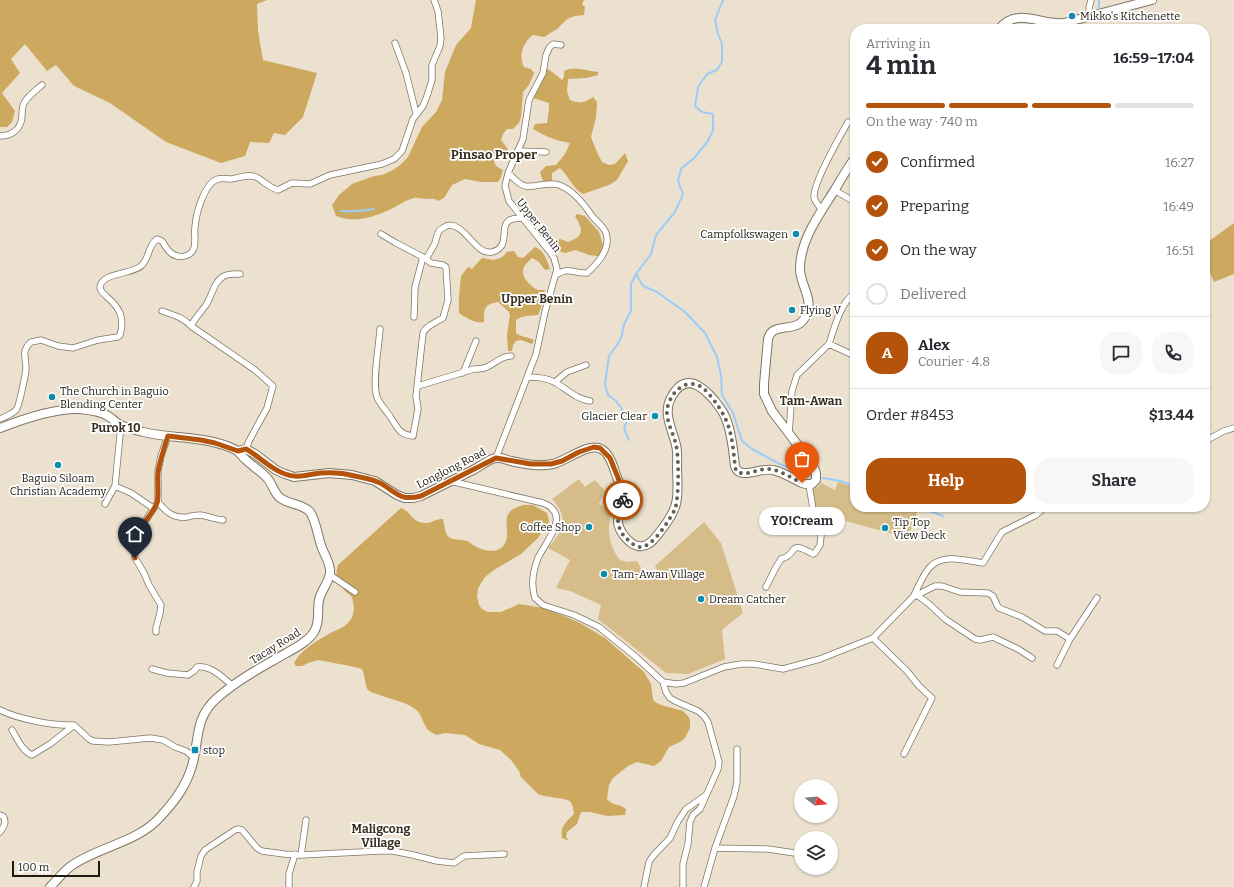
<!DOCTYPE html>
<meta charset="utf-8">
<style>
:root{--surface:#fff;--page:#f7f7f7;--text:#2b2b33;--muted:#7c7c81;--line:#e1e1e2;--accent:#b45309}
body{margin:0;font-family:Bitter,serif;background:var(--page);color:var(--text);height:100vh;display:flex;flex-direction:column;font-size:15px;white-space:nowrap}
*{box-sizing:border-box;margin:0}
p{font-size:13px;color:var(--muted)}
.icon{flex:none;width:22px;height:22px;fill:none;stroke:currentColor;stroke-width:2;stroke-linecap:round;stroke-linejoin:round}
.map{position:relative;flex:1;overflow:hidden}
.panel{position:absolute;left:850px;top:24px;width:360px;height:488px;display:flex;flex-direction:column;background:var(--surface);border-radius:16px;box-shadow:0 1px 3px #0004}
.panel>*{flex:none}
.needle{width:26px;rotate:106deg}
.controls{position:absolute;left:794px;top:779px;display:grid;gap:8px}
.controls a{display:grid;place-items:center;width:44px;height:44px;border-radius:50%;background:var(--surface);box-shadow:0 1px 3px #0004;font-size:20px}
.scale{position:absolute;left:12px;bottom:10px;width:88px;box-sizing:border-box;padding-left:4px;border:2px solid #1e1a14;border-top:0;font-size:11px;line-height:14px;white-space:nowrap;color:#1e1a14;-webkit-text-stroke:3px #fff;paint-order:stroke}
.pin{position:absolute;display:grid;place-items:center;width:34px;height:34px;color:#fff;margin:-41px -17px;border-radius:50% 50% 50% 0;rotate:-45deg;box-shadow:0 0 4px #0007}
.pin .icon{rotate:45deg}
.courier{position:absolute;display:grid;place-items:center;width:40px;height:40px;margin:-20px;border:3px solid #b45309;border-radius:50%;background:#fff;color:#222;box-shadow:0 1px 5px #0007}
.bubble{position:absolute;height:28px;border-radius:14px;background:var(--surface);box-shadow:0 1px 3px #0004;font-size:13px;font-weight:700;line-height:28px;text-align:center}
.overview em{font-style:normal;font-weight:700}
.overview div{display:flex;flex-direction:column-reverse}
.overview{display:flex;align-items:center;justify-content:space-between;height:68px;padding:0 16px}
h1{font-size:26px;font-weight:700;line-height:30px}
.bar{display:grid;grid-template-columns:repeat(4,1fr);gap:6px 4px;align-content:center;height:48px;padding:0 16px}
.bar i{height:5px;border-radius:3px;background:var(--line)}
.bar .current{background:var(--accent)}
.bar p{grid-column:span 4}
.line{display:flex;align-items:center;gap:10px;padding:0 16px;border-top:1px solid var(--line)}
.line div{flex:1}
.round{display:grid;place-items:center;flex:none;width:42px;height:42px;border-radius:16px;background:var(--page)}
ol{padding:0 16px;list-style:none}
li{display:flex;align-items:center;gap:12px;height:44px}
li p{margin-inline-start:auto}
li .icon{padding:4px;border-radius:50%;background:var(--accent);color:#fff;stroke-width:4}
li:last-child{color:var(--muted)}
li i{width:22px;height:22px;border:2px solid var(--line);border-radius:50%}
.cta{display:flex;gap:8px;margin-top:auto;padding:8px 16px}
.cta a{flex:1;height:46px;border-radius:16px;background:var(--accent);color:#fff;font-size:16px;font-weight:700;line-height:46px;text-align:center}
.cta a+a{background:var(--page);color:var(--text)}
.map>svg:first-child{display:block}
.green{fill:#d6bc89}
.forest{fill:#cda85f}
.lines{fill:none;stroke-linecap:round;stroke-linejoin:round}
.stream{stroke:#9cccf9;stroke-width:2}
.street-casing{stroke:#7f7666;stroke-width:7}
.secondary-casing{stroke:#7f7666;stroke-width:10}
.street{stroke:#fff;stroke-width:5.5}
.secondary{stroke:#fff;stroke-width:8}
.done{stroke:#666055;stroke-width:4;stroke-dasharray:0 7.2}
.route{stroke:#b45309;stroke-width:5}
.poi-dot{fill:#0d8cad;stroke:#fff;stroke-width:1.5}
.labels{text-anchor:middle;stroke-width:3.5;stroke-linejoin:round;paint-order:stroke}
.poi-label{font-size:11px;fill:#1e1a14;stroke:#fff;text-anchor:start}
.street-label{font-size:11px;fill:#1e1a14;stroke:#fff}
.neighbourhood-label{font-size:12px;font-weight:bold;fill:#383021;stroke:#fff}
.quarter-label{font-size:13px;font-weight:bold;fill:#383021;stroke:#fff}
</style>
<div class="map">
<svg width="1234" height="887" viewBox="0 0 1234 887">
<rect width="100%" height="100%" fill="#ebe1ce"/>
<!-- green -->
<path class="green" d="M579,479L585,487L595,480L604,490L599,504L612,512C606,528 609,546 620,560L628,562L637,561L647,578L658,572L655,566L704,522L721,543L743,613L722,630L725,659L688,674L666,673L598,619L601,605L570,591L556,588L570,560L548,548C552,543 558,536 561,530C566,519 559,506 552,499Z
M838,482L855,487V507H919L908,538L842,520L823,532L814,506L812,490L819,486L821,483L835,490Z"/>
<!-- forest -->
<path class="forest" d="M0,0H267L257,4L258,31L263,60L317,73L303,117L285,135L274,133L269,143L250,142L245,156L221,163L166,142L110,103L74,86L56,65L47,71L25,44L11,59L20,73L2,93L15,111L12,122L7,127H0Z
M476,0H584L582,4L585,7L584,15L575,16L567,19L557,29L544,37L533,35C523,42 518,56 524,67L531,69L534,73L529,85L523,92L521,117L519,123L513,129H507L503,134L501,140L508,149L506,152L497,151L493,159L496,166L503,170L501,177L498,182H481L465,179L452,185L444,198L438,201C434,198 432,199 427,199C423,199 418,197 414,198C405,200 398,206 389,210C371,218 354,223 336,216L332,205L339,195L352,184L374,176L382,175L391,171L399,166L408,157L422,127L436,112L442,100L445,72L456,45L471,28Z
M548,69L556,75L562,80L564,77V71C573,66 588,71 598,72V75L586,78L568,79L567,91L570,100C579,104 585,103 593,97L597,102L596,118L591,137L596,150L602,162L609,165L615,164L625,153L628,161L617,180L609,185L583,194C572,188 569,176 560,168L552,173V181L548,183L543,181L540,172L546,166L556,165L565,154L570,143C557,141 544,136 533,129L535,124L547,123L549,109V103L533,98L545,71Z
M577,214L585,216L599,232L603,245L602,251L598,256L589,255L576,250L565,253L554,249L551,242L560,239L568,242C585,236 583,229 575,216Z
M1234,223V274L1214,282L1205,262V244Z
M535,247C544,250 547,261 550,269L545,270L539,262L532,258C528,262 523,266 523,271C522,278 533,289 539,290C540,290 544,290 545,290L541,308L538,315C530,316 523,315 516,320V333C521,337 528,337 534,340L532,344L521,340L516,341L513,345L512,351H508L507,335L510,314L508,311L498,302C484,304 484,309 484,322C476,324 466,318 459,313V296L461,276L468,267L472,269L482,258C493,260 499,262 507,252L514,251L518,257L523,258Z
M524,505H533L547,513L549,520L548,526L542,531L538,538L521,554L494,570L485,577L478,588L477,596L479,605L482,609L488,612H501L519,604L544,608L564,616L580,623L605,638L644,672L651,684L653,699L655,702L661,705L683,711L688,716L690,720V728L685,738L680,742L669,747L661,761L654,766L637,762L628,766L613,778L609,785L607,799C614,807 619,803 626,809L625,815L607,816L590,812H581L577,824L567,832L566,837L569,841L562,838C560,826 566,822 574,814L573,807L570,801L564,799L544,796L538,794L521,777L519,771L511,760L500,750L479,744L465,735L445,733L436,735C434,733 430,732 428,730C422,723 423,715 415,709C405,701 388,699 377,694C374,693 370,692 368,690C365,686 365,675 362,669L350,666L318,660L308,663L302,666H296L294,663C300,651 315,642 327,635C339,628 352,627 354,609C354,606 353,601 352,597C341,588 333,580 338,565L401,508C411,511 410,521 424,523C431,524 436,518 443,519C444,524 445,531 447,535C451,541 461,539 467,541C470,542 472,545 475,546C483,551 498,554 504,545C514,531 494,512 524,505Z"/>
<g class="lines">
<!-- stream -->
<path class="stream" d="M1099,0V9
M341,211C353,212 363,211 374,209
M636,274L643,286L657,292L685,312L705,333L717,357L721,375L722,395L733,413L742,441L752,449L776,462L807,477L811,476
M629,440L624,429L628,418L616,401L608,395L605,384L609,356L619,342L622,335L624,324L631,311V284L636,274L651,254L656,235L665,224L675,212L683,194L678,181L681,169L694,158L708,141L713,130V114L702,112L695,106L698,87L707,74L717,70L722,62V44L718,34L715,20L723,0
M823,478L840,481L855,486
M918,507L943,516"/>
<defs>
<path id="street" d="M1090,17L1089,8L1091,0
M395,43L406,73L416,113
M0,136C13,136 22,128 22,115C22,111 22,107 24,103C28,96 36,90 42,85
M518,151L546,152
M508,173C513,177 518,184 525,186C536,188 548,181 559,185C573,190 584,204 592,216C596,221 604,227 606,233C611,249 598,263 587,273C574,274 569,266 556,275
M834,190L855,202
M822,210C819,206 815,202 814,197C813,183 840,136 848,122
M426,259C429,254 432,249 435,243C436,239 437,235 439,231C440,229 444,228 446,226C464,220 475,256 492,252C512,247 498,226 510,220C514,218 519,218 522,218
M162,311C173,315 183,317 191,326L255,370L273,386L267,408L249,441L246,449
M414,317L415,287L423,257
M191,326C195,318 201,312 206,305C212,296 214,281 224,276C229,273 235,274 240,274
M380,329C379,347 372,382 377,397C380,405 387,411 391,418C399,429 398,434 413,436L418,409L416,396L423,333C426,326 436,322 443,318L448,300L446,267L443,265L431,263L423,257L396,243L381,234
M829,344C834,329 841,301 855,293
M463,373L476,341
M528,377C537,377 548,378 556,383C568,390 576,399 590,401
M555,382L567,372L586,365
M418,386L474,369C479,369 483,369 487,367C496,363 501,356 511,356
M0,419C5,417 12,414 16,410C19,407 26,373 26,368C26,357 21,351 31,342L41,340L58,346L73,348L98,340L118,337L120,335C125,318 120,308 107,297C104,294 101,292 100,288C100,272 133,275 142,265C150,257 147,247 157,239L162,241C164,244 167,250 171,253C178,259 191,257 194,248C196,242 194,234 195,227C196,214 204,183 218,179C222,178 227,179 231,179C239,178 250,173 258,178C266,183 268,187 278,190L292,183L310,184L330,175L382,164L394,159L402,151L413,119L423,106L427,96L432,80V65L440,46L441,38L438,11L434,0
M789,434L792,391L797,375L829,344L855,356
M1205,441L1224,431L1234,428
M496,458L536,354L545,312L557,269L554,258L550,252L509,201L505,186L508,173L523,139L529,100L543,73L546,55L549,48L553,44L561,45
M450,481L543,503C572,514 546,541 538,558C533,571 531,586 535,598L543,605L574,615L599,627L636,657L663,682L666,692L670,698L675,701L698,711L704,716L708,722L719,762L718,769L700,809L693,815L690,822L688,844L683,864V887
M115,486L131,493L153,508
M158,502C166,512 174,519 187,517C191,516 196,515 200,515C207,516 215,519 223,520
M105,504L115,486L121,425
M330,575L355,592
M766,587L776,567L781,559C800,554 786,539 813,554L815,553L820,545L821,536V523L813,509L809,485
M917,595L929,604L945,619L975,639L980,640L993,637L1018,649L1032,658
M913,597C918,588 924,572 931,566C945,553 967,561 983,563L1002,532L1036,515L1045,507
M156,632V628L160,613L161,605L149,585L144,573L135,558L133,545L136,535L158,502V471L161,456L168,436
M873,638L907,671L919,686L932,698L904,754
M1057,665L1070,639L1097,598
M152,669L167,673L188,675L194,671L197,667C211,665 223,678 233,686
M663,682L676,684L684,683L724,667L741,664H754L783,669L820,659L873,638L913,597L935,586H942L960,592L988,593L993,596L997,605L999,608L1022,617L1045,631H1057L1070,639
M0,710C18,719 53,726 74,725L89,739L93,741L109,742L150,738L163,740L175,747L186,751L194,758
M12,730C17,738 22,751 32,755L50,744L73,726
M0,815L3,816C7,822 4,827 0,832
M715,848L768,849L801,854
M301,855L306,820
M194,887L197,881V872L201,856L205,850L235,830L238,829L242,830L257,848L262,851L284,854L301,855L380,851H393L413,855L437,861L454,863L464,856L504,854
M289,887V874L295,854
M644,887L649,862L653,856L670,838L678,821L686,809L706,795
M704,887L715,848L734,796L737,782V749"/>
<path id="secondary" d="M999,29C1018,6 1041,26 1064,23L1152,0
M0,428C23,419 55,408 79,409C89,410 100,411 108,416C113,419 117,424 123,426C129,428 136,430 143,432C172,439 209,436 236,450C240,452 241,456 245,459C252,466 261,471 268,479C272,484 274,492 279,497C288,505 302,503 310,512C316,520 318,538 322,548C325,556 331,564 330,573C329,583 321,590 319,600C317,610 320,621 315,630C309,643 287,652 274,660C254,671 234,683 217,698C193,719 200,743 191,769C185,788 174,802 161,816C138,843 99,846 71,866C63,872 57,880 50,887
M238,451L246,449L255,454L276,470L285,474L294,477L329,473L352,475L375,481L397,495L405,498H413L421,496C439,487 457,478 475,469C480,466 491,458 496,458C501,457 507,460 511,461C525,464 539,467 553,464C566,461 589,442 601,449C611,454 614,470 618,480C620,484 622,487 623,491C625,502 617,510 618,521C618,533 635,553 648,544C654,541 658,534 662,529C680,506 678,497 677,469C677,461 678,453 676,445C672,428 662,413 672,396C686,372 702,386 715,401C719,407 724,412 726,419C732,433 733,450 735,466C739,481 761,467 773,470C783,472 793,479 802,483L806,484H812L816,480V474L815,470L806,456L772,411L764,394V384L768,339C773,319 799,337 807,313C813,298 800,284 800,269C800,240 819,215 834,191C841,180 847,168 855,158"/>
</defs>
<!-- street casing -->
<use href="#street" class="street-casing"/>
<!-- secondary casing -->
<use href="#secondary" class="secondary-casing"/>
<!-- street -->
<use href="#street" class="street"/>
<!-- secondary -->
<use href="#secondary" class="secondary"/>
</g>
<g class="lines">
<!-- done -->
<path class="done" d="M623,500C622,507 618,513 618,520C618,527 622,535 627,539C630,542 634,546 639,547C652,549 670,519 675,509C679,499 679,456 676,445C674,434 666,422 667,410C669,395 683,378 700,386C705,389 709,394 713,399C731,422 732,437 735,466L736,471C746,477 756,469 767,469C779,469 791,478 802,483"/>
<!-- route -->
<path class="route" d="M135,558C127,534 149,522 157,503C159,497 157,480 158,472C160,460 164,448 168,436L201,440L215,443L238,451L246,449C259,456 270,469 285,474C297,479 309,474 321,473C333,472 344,473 355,476C364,478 374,479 382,484C398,494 401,501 421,496L496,458L531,464H551L562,461L579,452L594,447L600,448L610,458L623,490V500"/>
</g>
<!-- markers -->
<g class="poi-dot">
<circle cx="1072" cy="16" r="4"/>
<circle cx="796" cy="234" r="4"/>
<circle cx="792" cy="310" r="4"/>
<circle cx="52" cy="397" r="4"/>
<circle cx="655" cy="416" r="4"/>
<circle cx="58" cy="465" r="4"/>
<circle cx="589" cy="527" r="4"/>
<circle cx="885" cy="528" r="4"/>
<circle cx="604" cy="574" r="4"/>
<circle cx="701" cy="599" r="4"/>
<rect x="191" y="746" width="8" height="8" rx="2"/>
</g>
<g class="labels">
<!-- poi labels -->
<g class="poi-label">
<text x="1080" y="20">Mikko's Kitchenette</text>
<text x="788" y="238" text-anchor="end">Campfolkswagen</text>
<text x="800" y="314">Flying V</text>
<text x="60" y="395">The Church in Baguio<tspan x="60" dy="13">Blending Center</tspan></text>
<text x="647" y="420" text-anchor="end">Glacier Clear</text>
<text x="58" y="482" text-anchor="middle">Baguio Siloam<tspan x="58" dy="13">Christian Academy</tspan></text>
<text x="893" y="526">Tip Top<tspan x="893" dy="13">View Deck</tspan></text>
<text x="581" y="531" text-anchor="end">Coffee Shop</text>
<text x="612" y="578">Tam-Awan Village</text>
<text x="709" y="603">Dream Catcher</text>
<text x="203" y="754">stop</text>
</g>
<!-- street labels -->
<g class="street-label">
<text transform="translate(539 225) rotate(52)" y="4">Upper Benin</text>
<text transform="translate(451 468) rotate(-27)" y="4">Longlong Road</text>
<text transform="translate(275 646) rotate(-32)" y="4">Tacay Road</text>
</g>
<!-- neighbourhood labels -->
<g class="neighbourhood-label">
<text x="537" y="303">Upper Benin</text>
<text x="811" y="405">Tam-Awan</text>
<text x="116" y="432">Purok 10</text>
<text x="381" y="833">Maligcong<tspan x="381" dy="14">Village</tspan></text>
</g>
<!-- quarter labels -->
<g class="quarter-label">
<text x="494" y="159">Pinsao Proper</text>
</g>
</g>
</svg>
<div class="controls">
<a><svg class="needle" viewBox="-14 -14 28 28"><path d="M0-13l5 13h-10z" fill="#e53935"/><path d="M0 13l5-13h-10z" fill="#7c7c81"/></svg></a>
<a><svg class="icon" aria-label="layers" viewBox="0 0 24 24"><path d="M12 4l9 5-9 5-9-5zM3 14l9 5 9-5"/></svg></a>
</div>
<div class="scale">100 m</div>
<div class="pin" style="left:802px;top:483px;background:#ea580c"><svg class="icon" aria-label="bag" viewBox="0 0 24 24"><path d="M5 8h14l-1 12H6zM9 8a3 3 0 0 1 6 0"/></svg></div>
<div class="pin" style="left:135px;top:558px;background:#1f2937"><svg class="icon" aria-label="home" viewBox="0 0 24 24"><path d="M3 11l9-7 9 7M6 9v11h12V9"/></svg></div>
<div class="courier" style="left:623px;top:500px"><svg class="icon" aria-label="bike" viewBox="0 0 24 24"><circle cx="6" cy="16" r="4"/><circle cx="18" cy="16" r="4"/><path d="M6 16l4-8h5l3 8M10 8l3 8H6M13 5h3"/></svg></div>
<div class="bubble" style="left:759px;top:507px;width:86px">YO!Cream</div>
<section class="panel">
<div class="overview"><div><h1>4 min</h1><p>Arriving in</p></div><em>16:59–17:04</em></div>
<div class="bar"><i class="current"></i><i class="current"></i><i class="current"></i><i></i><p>On the way · 740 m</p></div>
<ol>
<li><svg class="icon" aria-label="check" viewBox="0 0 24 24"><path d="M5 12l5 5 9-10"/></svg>Confirmed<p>16:27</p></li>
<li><svg class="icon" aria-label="check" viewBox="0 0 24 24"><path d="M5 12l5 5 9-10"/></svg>Preparing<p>16:49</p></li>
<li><svg class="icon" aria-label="check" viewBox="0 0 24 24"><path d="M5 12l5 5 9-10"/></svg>On the way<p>16:51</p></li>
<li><i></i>Delivered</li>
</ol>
<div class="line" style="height:72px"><b class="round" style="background:var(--accent);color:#fff">A</b><div><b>Alex</b><p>Courier · 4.8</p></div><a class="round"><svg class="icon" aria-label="chat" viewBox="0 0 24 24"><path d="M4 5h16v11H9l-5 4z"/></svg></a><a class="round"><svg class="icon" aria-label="phone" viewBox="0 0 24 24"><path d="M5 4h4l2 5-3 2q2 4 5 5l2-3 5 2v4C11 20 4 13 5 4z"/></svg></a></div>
<div class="line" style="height:52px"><div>Order #8453</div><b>$13.44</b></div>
<div class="cta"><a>Help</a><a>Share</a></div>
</section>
</div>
